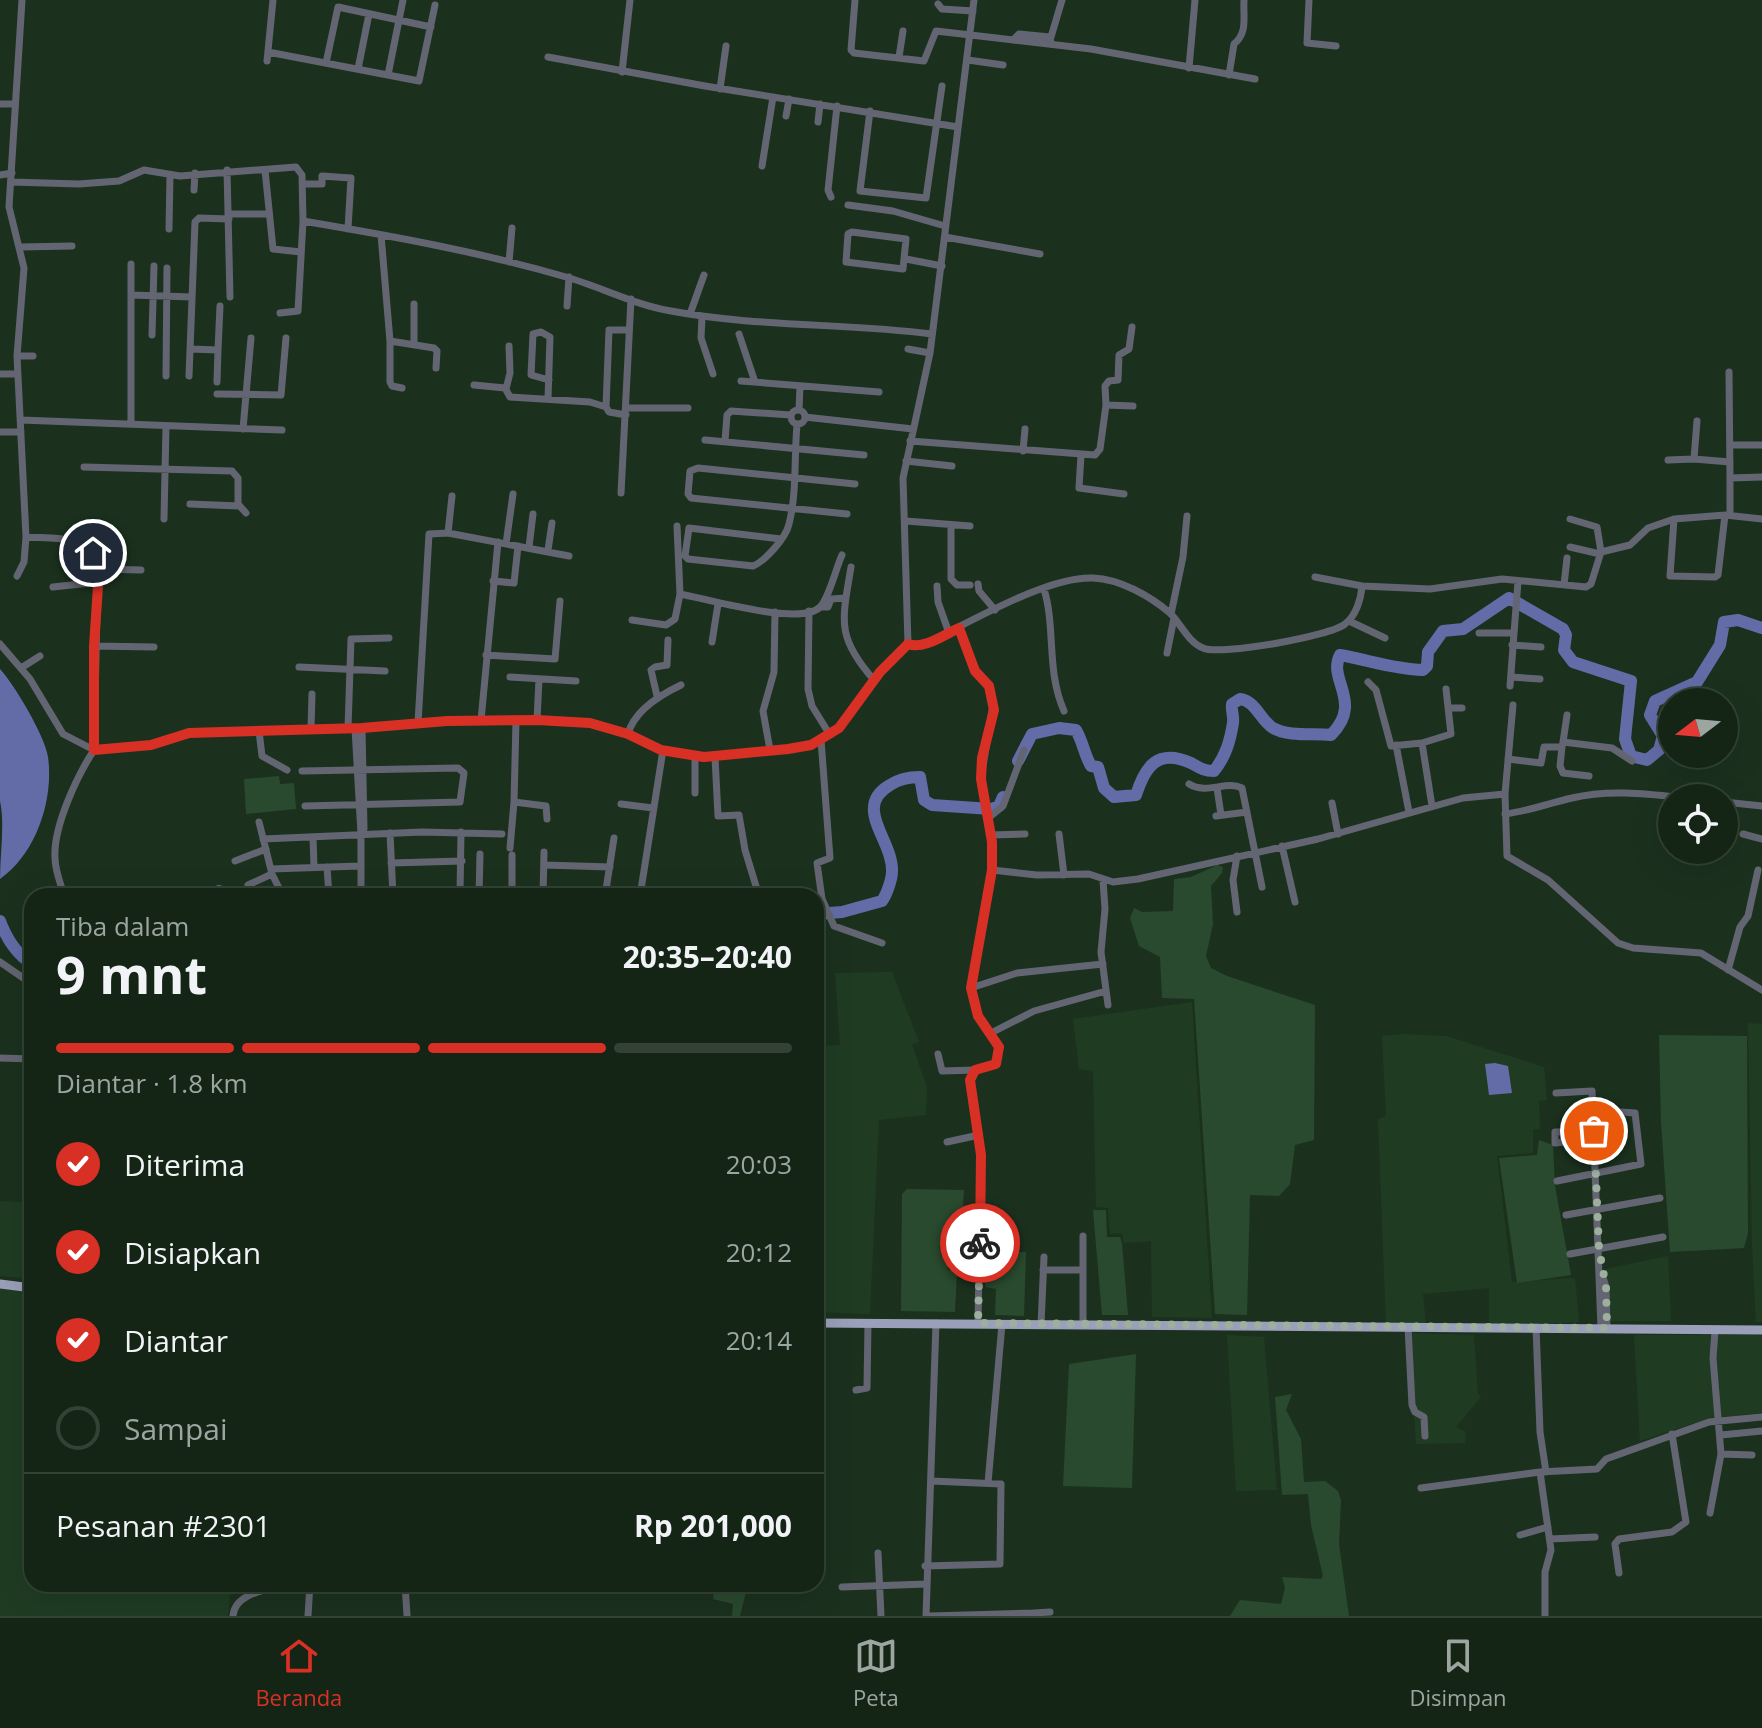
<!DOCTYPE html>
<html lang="id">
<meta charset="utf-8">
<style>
:root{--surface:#142516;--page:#213123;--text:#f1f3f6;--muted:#9da5a1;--line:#334235;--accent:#d93025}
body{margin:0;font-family:"Open Sans",sans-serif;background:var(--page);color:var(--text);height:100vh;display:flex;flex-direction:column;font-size:30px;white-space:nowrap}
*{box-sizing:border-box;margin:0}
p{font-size:26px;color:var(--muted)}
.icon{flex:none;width:44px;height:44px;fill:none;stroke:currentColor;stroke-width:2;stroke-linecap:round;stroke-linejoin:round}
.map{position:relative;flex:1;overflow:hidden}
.drawer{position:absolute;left:24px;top:888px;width:800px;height:704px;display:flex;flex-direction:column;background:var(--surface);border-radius:24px;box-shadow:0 8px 32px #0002,0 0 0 2px var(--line)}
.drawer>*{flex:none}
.needle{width:52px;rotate:254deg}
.buttons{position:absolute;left:1658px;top:688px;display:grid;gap:16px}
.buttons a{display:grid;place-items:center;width:80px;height:80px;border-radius:50%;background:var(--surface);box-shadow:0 8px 32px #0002,0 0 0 2px var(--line);font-size:40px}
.pin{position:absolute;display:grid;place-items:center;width:68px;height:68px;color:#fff;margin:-34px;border:4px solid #fff;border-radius:50%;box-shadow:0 2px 8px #0007}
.courier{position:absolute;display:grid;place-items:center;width:80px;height:80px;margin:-40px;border:6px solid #d93025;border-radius:50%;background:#fff;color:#222;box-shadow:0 2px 10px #0007}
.headline em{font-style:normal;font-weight:700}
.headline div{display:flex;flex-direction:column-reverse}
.headline{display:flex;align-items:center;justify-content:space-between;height:136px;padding:0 32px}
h1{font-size:52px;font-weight:700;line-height:60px}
.bar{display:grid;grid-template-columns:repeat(4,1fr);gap:12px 8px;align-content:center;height:96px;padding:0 32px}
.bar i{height:10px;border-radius:6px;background:var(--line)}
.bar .current{background:var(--accent)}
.bar p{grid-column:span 4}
.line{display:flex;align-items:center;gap:20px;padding:0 32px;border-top:2px solid var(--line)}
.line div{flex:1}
ol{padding:0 32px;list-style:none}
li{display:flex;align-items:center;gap:24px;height:88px}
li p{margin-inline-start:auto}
li .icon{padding:8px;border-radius:50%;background:var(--accent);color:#fff;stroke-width:4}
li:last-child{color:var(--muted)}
li i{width:44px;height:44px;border:4px solid var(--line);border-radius:50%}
.tabs{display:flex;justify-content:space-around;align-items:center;height:112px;border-top:2px solid var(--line);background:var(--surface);font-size:22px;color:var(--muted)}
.tabs a{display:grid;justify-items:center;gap:4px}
.tabs .current{color:var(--accent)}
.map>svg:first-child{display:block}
.built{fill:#1f3c23}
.green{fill:#294a2e}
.water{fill:#646ca8}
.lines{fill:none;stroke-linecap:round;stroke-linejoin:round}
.river{stroke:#646ca8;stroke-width:12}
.minor{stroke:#636672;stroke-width:7}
.major{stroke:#9ba0ba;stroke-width:9}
.done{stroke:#9eafa0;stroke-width:8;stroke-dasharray:0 14.4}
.route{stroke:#d93025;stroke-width:10}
</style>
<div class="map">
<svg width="1762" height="1616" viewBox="0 0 1762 1616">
<rect width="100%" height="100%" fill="#1b311e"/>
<!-- built -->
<path class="built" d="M892,972L919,1042L912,1044L927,1088L926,1115L879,1120L870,1314L816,1312V1046L840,1045L835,973Z
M1192,1002L1212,1318L1152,1317L1151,1241L1124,1243L1122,1233L1110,1234L1108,1208L1096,1207L1093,1071L1079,1069L1073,1019Z
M1748,1023L1762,1024V1322H1756L1752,1246Z
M1404,1034L1446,1036L1544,1067L1547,1100L1539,1101L1540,1129L1533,1130V1153L1497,1156L1512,1282L1575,1278L1579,1322L1489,1327V1288L1423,1294L1426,1324H1386L1378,1119L1386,1116L1382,1036Z
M0,1201L32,1202V1279L0,1276Z
M1668,1256L1671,1321H1609L1605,1269Z
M0,1288L32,1292V1584H273L230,1595L228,1616H0Z
M1409,1333L1474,1335L1478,1394L1481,1397L1456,1427L1466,1432L1465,1443L1416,1444Z
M1227,1335L1264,1337L1277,1490L1236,1491Z
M1634,1335H1762V1413L1709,1418L1640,1441Z"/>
<!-- green -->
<path class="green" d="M279,776L280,784L294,783L296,809L246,814L244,779Z
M1217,865L1223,867L1222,873L1211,886L1213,924L1206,956L1211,968L1227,976L1315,1005L1314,1140L1295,1145L1290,1184L1279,1196L1250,1195L1247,1315L1215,1314L1194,999L1162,998L1160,957L1139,946L1130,918L1134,908L1142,912L1173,911L1174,879L1191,877Z
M1659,1035L1747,1036L1748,1233L1744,1248L1670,1252L1661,1122Z
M1539,1140L1553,1145L1555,1186L1571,1275L1517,1283L1499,1158L1537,1155Z
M907,1189L964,1190L960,1251H947L948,1270L957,1271L955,1312L901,1311L902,1194Z
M1093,1210H1106L1107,1237H1120L1122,1243L1128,1315H1102Z
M987,1251L1026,1252L1024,1316L995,1315L996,1289L985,1287Z
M1136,1354L1132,1488L1063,1486L1069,1364Z
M1292,1394L1286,1410L1301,1439L1304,1482L1325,1481L1338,1491L1341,1500L1339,1544L1349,1616H1230L1240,1600L1281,1604L1285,1588L1282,1577L1321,1579L1323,1576L1311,1525L1308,1494L1282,1495L1275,1397Z
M714,1584H748L740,1616H732L733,1604L713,1599L714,1593L719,1589Z"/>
<!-- water -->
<path class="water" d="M0,669C14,684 45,736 48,757C54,800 36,854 0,879C0,854 5,824 0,801Z
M1495,1063L1508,1066L1512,1093L1489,1095L1485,1064Z"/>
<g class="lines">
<!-- river -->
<path class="river" d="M1018,761L1032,734L1059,728L1076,730C1083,742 1084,754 1091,766L1098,767L1104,788L1114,797L1136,795C1145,767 1157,748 1191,763C1200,768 1204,771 1214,771C1226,756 1230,741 1233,723C1234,716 1231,711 1232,704L1240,699C1256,701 1260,720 1273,728C1289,737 1314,733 1331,735C1364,702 1327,680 1340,655C1369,660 1393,669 1423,670L1427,666L1428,652L1443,631L1463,629L1509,598L1563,629L1566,635L1564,650L1573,662L1631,681L1625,739L1631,756L1647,760L1659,750L1663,736L1650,715L1655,701L1697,682L1720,645L1724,622L1738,620L1762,628
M150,896H160
M211,896L219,891L231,896
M816,914L842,912L882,901C887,894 892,879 892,871C893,840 852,807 890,785C899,779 909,777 920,777L924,800L932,805L991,809L999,806L1003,797
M0,921C6,937 17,956 32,963"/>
<!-- minor -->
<path class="minor" d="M22,0L9,207L24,268L17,356L26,537C53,539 85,534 98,563L94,750
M855,0L851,50L854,53L924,61L936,31L1091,49L1255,79
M1309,0L1307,43L1336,46
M938,4L942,9L973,11
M1051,37L1062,0
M1013,40L1019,34L1050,37L1051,44
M268,52L419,81L435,5
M548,57L705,86L958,127
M899,57L903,31
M968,60L1003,65
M267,61L273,0
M326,63L338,7L431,27
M1189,68L1195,0
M358,69L369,14
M622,72L630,0
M388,75L403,0
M1229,75L1234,44C1248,33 1243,17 1244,0
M720,89L726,46
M0,104H15
M870,111L860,191L926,198L942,86
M786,116L789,99
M818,122L820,104
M762,166L773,97
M227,170L230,297
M265,170L273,249L301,252
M0,175L12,173
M11,182L79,184L119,181L144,170L180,176L296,167L302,175L303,221C392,236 480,252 566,277C601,287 635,305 671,311C756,327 845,323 932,334
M303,184H322V176L351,178L348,229
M194,190L195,173
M831,197L828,190L837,106
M848,205L893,211L945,226
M229,214H269
M169,229L170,175
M852,232L906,239L903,269L846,262L848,234Z
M381,235L390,341V382L392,386L402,388
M945,237L1040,254
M20,247L72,246
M906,259L942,266
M509,262L512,228
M131,295L192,297
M414,304V344
M567,306L569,277
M280,313L298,311L303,221
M690,314L704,275
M702,317L701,338L713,374
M739,334L755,382
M152,335L154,266
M390,341L434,348L437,351L436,368
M190,349L218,350L220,306
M908,349L930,353
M17,356H33
M1729,372L1730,478
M0,374H18
M166,376L167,268
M189,376L195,222L199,218L229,219
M741,381L879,392
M217,382L218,350
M474,385L505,388L510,397L590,402L606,407
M506,389L510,373L509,346
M217,394L281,395L286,338
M548,399L550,337L541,332L533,334L531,375L549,380
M1106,405L1105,386L1109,381L1118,380L1119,355L1129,349L1132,327
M626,408H688
M791 417a7 7 0 1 1 14 0a7 7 0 1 1-14 0Z
M799,410L800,386
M626,415L609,412L606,407L609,330H629
M805,417L913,429
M21,420L282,430
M1697,421L1694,459L1730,462
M131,424V264
M243,429L251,338
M0,432H21
M705,440L864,455
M725,441L727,415L731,411L791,415
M910,441L1095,455L1100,449L1106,405L1133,406
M1731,445H1762
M1023,451L1025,429
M1081,455L1079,488L1124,494
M1668,460L1694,459
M906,461L952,466
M84,467L232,471L238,478V504L246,513
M621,493L631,299
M190,504L239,506
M847,514L691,498L688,494L690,471L698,468L855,484
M1730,515V478L1762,477
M164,519L166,426
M1570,519L1597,527L1601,552
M1674,519L1670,576L1715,577L1718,575L1725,515
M906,521L970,526
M951,525V579L957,585H970
M677,526L680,594
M448,533L452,496
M781,539L689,528L685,556L688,559L753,566C765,561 786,538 789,524C797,493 794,457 797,425
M506,544L513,494
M529,547L533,514
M1570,547L1600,554
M548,550L552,523
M851,567C842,621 836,637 874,680
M99,569L141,570
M17,576L24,562L26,537
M1315,577L1362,586
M493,581L514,583L518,546
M978,584L979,591L995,610
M1564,585L1567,558
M937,586L938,602L949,633
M53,587L99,582
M1044,589C1056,629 1046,670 1064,711
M820,607H828L831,599L846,598
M809,611L808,689L812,706L830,735
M1171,614L1183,557L1187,516
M632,620L666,625L675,619L680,594C704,598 801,627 820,607C829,598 836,568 842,555
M1349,621L1385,638
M959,628L975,671L989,686L993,704L981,779L992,842V870L971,988L980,1020L999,1047L996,1064L975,1070L970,1080L981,1155L978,1323
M1479,633H1512
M712,642L718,604
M0,644L30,679L63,734L94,750
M908,644L914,646L924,644C968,624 1046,576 1093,578C1120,579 1150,596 1170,613C1181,624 1188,642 1203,648C1220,656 1331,636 1345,624C1356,616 1361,599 1362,586L1430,589L1502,579L1586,587L1591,584L1601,552L1630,545L1648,528L1674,519L1725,515L1762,519
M908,644L903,478L930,353L974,0
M1512,645L1541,647
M94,646L154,647
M1167,653L1174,618
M486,655L555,659L560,601
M299,667L385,671
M21,668L40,656
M510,677L576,681
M1511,677L1540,679
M1368,682L1376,690L1391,746L1422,743L1451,734L1446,689
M1510,686L1518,581
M657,696L651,670L655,667L667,665L668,640
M1448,708H1462
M481,720L498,542
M537,720L539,679
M516,721L514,802L546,806L547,819
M418,723L429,534L448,533L569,556
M348,728L351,639L389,638
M355,728L361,834L364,829L362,728
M311,729L312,694
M259,731L262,756L287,770
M628,734C634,711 660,695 681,685
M821,740L830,858L817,863L822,899L834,926L882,943
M1563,742L1567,715
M1422,743L1432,806
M1396,745L1409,812
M1562,747L1560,766L1563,773L1589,776
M94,750L151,745L192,733L382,727L447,721L537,720L590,723L628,734L661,750L704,757L788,749L811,745L839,728L880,672L908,644
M770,750L763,711L774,672L775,612
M695,756V793
M715,757L718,816L739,815L745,850L759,896
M1508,759L1541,763L1544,747H1562L1563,742L1612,748L1632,761
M302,771L458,768L464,773L460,802L305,806
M1189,784C1207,795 1226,780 1242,788L1262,887
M1217,788L1221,815
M1505,794L1513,705
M1724,802L1762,806
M1332,803L1338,834
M621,804L653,808
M1505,814C1529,811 1550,803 1572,798C1609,789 1648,794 1685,798
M1216,816L1247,812
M987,819L1003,806L1024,750
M259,822L272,874L283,896
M390,833L393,896
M361,834V896
M1059,834L1064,875
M1743,834L1762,839
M990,835L1025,834
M313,837L314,867
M263,839L422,832L502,834
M1282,846L1295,902
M510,848L514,802
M1237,856L1233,880L1237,912
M235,861L266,849
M391,863L462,861
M544,865L610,867
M327,867L329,896
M271,869L360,866
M992,870L1037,875L1089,874L1113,882L1138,879L1318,839L1463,798L1505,794L1507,856L1548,880L1618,943L1633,948L1701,953L1762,990
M1103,880L1105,909L1101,952L1108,1005
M393,893L460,891
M460,894L461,832
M64,896C61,884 55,871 55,858C53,827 77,776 94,750
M252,896L248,885L272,874
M479,896L480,854
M512,896V855
M543,896L544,852
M543,896H565
M605,896L614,838
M640,896L663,750
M0,962L32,984
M1728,970L1740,927L1748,916L1758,870
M971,988L1017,973L1103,964
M991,1033L1034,1011L1106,991
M938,1054L942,1071L975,1070
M0,1058L32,1059
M1556,1093L1592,1091L1601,1329
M1594,1131L1555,1132V1143L1594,1139
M947,1142L979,1135
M1557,1181L1641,1164L1635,1113L1593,1110
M1566,1215L1660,1198
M1570,1254L1663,1237
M1043,1270H1082
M1602,1274L1606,1287L1607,1328
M1041,1325L1044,1257
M1083,1325V1236
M1408,1327L1412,1405L1415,1412L1424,1417L1425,1436
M1536,1327L1540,1432L1546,1472
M856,1390L867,1388L868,1323
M1721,1435L1762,1431
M1721,1454L1752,1455
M1540,1472L1551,1550L1545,1572V1616
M988,1483L1002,1324
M1421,1488L1540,1472L1597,1469L1606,1459L1709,1422L1762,1417
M1710,1513L1721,1454L1713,1358L1715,1331
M1520,1535L1548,1527
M1550,1539L1595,1537
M878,1553L881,1616
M925,1566L1000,1564L1001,1484L931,1481
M1619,1573L1615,1544L1619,1539L1672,1532L1686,1522L1672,1434
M405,1584L407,1615
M842,1587L926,1584
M1034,1613L1050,1612
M233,1616C235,1592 269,1590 288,1584
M308,1616L310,1584
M926,1616L936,1323
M930,1616L1034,1613V1616"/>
<!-- major -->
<path class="major" d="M0,1284L32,1288
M816,1323L1762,1330"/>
</g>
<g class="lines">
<!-- done -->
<path class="done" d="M980,1243L978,1323L1607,1328L1606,1287L1599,1249L1594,1131"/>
<!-- route -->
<path class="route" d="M93,553L99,571L94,646V750L151,745L189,733L362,728L447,721L537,720L590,723L628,734L661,750L704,757L788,749L811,745L839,728L880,672L908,644C923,650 944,635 959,628L975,671L989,686L994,710L982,758L981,779L992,842V870L971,988L978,1016L999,1047L996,1064L975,1070L970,1080L981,1155L980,1243"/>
</g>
</svg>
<div class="buttons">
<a><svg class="needle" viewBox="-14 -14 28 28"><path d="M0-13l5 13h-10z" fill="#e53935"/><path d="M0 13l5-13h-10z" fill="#9da5a1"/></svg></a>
<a><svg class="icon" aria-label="locate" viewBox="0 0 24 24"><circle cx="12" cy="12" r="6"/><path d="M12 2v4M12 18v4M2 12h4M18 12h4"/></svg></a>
</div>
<div class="pin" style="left:1594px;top:1131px;background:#ea580c"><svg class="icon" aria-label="bag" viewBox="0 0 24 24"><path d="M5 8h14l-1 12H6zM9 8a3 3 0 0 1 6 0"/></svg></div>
<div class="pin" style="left:93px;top:553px;background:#1f2937"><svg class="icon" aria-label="home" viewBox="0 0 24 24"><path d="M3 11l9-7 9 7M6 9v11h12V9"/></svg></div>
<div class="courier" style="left:980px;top:1243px"><svg class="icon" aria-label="bike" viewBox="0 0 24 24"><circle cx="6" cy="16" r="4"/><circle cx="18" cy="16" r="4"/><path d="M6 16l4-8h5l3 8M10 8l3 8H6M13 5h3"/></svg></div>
<section class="drawer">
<div class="headline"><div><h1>9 mnt</h1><p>Tiba dalam</p></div><em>20:35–20:40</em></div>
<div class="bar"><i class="current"></i><i class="current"></i><i class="current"></i><i></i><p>Diantar · 1.8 km</p></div>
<ol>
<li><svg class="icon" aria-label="check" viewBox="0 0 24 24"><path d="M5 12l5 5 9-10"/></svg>Diterima<p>20:03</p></li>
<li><svg class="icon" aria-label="check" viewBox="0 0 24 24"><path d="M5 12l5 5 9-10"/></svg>Disiapkan<p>20:12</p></li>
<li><svg class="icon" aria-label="check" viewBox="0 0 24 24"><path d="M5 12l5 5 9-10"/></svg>Diantar<p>20:14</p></li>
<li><i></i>Sampai</li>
</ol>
<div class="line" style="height:104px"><div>Pesanan #2301</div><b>Rp 201,000</b></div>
</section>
</div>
<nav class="tabs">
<a class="current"><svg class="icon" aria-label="home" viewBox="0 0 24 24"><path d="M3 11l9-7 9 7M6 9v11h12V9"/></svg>Beranda</a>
<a><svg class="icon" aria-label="map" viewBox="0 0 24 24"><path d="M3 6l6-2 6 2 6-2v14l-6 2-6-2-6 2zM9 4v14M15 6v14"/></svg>Peta</a>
<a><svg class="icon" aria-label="saved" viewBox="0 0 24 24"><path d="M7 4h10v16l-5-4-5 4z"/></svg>Disimpan</a>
</nav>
